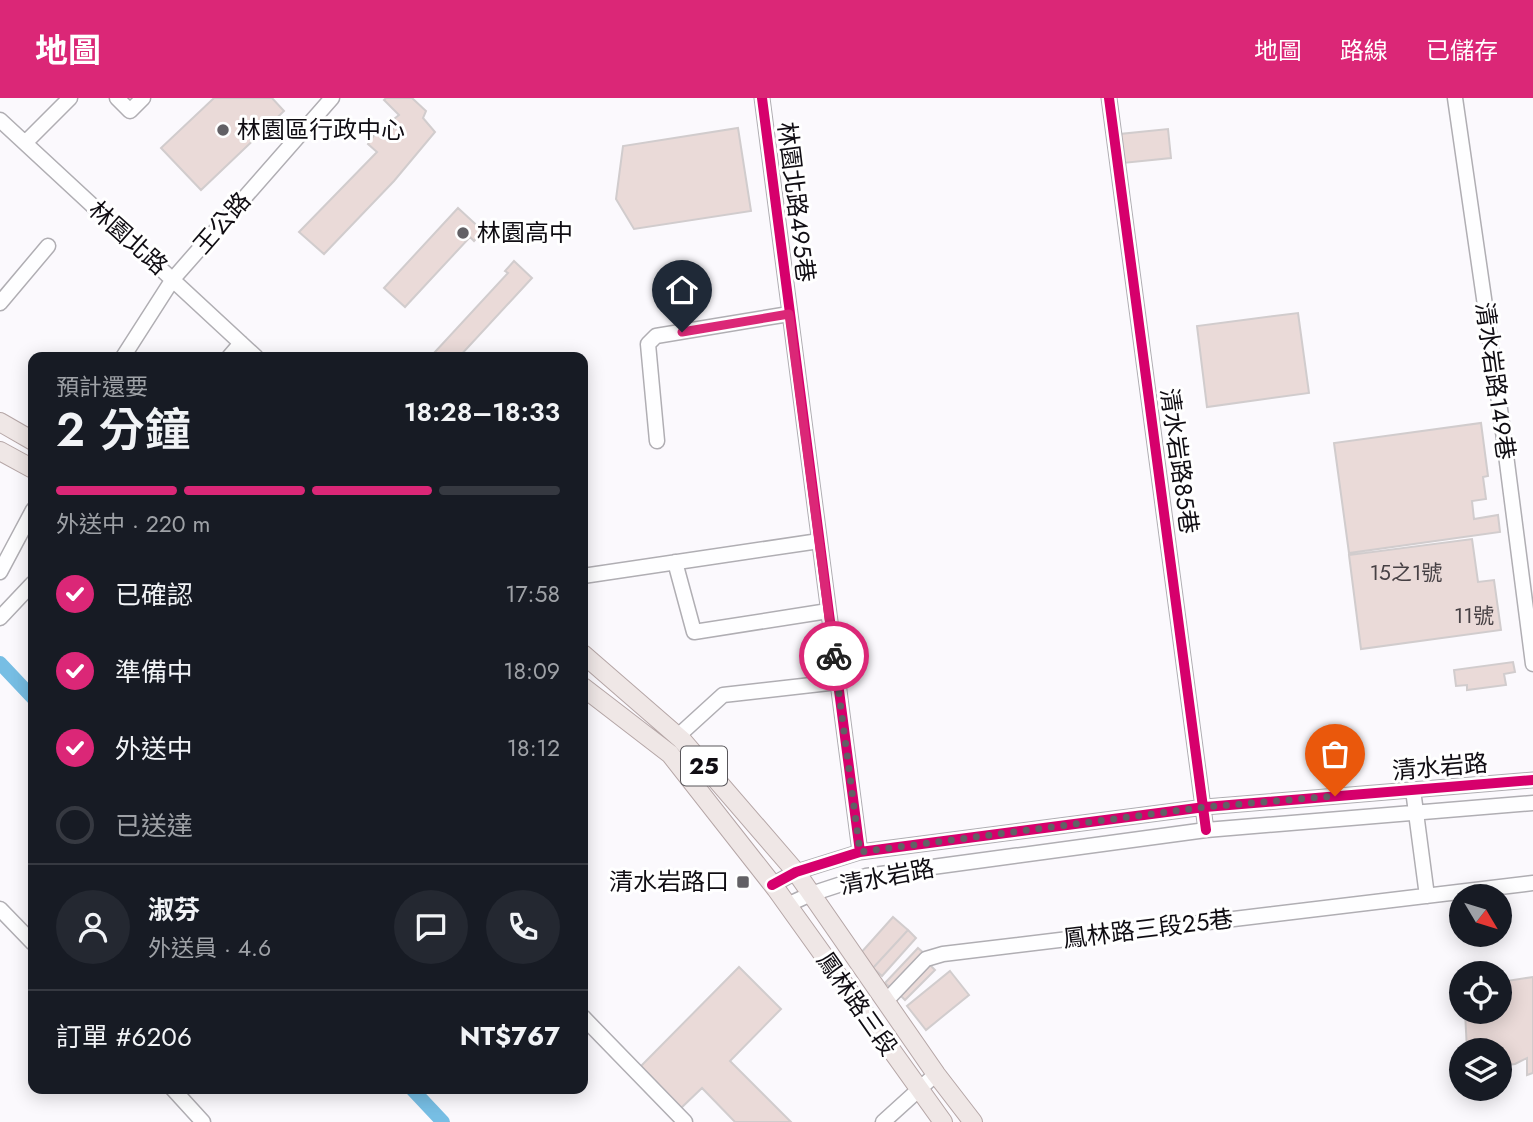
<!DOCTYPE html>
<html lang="zh-TW">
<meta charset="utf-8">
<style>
:root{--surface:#171b24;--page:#242831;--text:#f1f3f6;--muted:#9ea1a6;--line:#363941;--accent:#db2777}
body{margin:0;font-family:Jost,"Noto Sans TC",sans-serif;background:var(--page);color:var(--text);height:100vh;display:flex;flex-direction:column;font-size:26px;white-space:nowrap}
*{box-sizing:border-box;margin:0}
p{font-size:23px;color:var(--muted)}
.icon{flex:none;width:38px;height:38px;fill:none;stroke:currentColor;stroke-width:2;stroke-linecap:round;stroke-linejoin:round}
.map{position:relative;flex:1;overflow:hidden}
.panel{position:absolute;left:28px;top:254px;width:560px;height:742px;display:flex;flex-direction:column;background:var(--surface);border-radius:14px;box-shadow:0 4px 18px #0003}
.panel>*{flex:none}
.needle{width:46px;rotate:128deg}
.fabs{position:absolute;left:1449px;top:786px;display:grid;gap:14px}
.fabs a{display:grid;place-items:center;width:63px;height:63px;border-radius:50%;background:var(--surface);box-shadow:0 4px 18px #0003;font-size:35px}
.pin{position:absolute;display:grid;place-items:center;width:60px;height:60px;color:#fff;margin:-72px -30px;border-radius:50% 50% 50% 0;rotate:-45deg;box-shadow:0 0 7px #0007}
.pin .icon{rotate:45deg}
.courier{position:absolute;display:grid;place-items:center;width:70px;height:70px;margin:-35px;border:5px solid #db2777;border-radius:50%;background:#fff;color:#222;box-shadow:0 2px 9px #0007}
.overview em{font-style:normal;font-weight:600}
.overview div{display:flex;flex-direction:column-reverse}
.overview{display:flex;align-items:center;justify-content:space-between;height:119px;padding:0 28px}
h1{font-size:46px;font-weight:600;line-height:52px}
.bar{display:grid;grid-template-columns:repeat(4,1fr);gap:10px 7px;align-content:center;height:84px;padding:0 28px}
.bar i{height:9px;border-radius:5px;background:var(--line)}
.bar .current{background:var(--accent)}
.bar p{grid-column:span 4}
.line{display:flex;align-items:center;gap:18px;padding:0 28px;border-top:2px solid var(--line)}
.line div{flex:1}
.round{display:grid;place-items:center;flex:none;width:74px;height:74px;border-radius:37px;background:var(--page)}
ol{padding:0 28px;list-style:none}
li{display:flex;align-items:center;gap:21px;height:77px}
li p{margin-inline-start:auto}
li .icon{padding:7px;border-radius:50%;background:var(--accent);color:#fff;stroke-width:4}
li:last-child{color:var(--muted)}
li i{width:38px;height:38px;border:4px solid var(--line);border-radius:50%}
header{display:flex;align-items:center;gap:42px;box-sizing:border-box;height:98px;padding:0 35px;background:var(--accent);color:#fff}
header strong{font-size:33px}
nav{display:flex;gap:38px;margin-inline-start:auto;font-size:24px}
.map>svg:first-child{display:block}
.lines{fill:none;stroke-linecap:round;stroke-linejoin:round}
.canal{stroke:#77bee4;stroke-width:14}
.building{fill:#eadad8;stroke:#d1cccd;stroke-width:2}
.minor-casing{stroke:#b0aeb3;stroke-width:17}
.major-casing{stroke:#b5a6a6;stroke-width:20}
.minor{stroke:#fefeff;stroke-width:14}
.major{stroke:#efe7e6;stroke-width:18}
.cycleway-casing{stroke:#fff;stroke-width:15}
.cycleway{stroke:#d6006c;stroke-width:10}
.done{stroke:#626065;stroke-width:7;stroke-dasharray:0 12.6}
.route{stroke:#db2777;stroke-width:9}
.poi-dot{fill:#626065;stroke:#fff;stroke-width:2.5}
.labels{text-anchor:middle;stroke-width:6;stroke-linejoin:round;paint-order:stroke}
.number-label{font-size:21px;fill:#464044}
.shield{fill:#fff;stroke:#58565a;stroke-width:2}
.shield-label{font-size:23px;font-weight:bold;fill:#100d13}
.poi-label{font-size:24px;fill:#100d13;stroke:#fff;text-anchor:start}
.street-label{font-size:24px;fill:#100d13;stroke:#fff}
</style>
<header>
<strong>地圖</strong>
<nav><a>地圖</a><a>路線</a><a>已儲存</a></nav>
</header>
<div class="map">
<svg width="1533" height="1024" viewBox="0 0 1533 1024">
<rect width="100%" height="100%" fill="#fbf9fd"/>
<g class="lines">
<!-- canal -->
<path class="canal" d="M0,565L33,600
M411,990L443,1024"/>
</g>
<!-- building -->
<path class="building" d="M214,0H272L284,13L201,92L161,50Z
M386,0H412L426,13L423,20L435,34L394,83L324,156L299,134L377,54L368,46L375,36L386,37L398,27L394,21L399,17L384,2Z
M738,30L751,113L634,131L616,101L623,48Z
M1168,31L1171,60L1123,65L1120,36Z
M458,110L483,133L474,143L470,139L405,209L384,190Z
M514,163L532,180L459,259H445L442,256L438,259L434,255L508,175L505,173Z
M1298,215L1309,295L1207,309L1197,228Z
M1481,325L1488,378L1483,379L1486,401L1472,403L1474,421L1498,417L1500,434L1349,455L1334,345Z
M1472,441L1478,484L1494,482L1501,532L1361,551L1349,457Z
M1513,564L1515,574L1504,576L1506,587L1467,592V587L1456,588L1454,572Z
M893,819L908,832L873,870L859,857Z
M908,832L916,840L882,878L873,870Z
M918,850L925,856L892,891L885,885Z
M928,865L935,872L905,902L898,895Z
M739,869L781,911L730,963L791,1024H735L702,990L680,1011L639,970Z
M950,873L969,897L926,932L907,908Z
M1533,879V975L1527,977V960L1515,966L1500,968V952H1467L1465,914H1500V884Z"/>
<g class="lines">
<defs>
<path id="minor" d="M117,0L130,13L143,0
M762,0L860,754
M1109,0L1206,732
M1455,0L1501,318L1533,566
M0,22L256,259
M25,45L70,0
M0,205L48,148
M123,259L173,181L332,0
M229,259L241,245
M657,343L648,246L656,238L789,216
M675,464L694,534L828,513
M0,474L33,412
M583,478L819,443
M0,520L33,485
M678,638L723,597L838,584
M1413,692L1427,798
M772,787L796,774L860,754L1205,709L1533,682
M787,807L811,796L866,778L1206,732L1533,705
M0,811L33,845
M886,903L926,861L943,856L1533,785
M583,919L685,1024
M172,990L203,1024
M883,1024L936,976"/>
<path id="major" d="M0,324L33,343
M0,353L33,371
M583,556L682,642L796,774L936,976L973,1024
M583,589L670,656L776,791L943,1024"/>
</defs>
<!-- minor casing -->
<use href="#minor" class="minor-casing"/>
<!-- major casing -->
<use href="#major" class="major-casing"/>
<!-- minor -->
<use href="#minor" class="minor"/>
<!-- major -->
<use href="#major" class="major"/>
<defs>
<path id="cycleway" d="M762,0L860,754
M1109,0L1206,732
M772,787L796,774L860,754L1205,709L1533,682"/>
</defs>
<!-- cycleway casing -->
<use href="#cycleway" class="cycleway-casing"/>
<!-- cycleway -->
<use href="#cycleway" class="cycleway"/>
</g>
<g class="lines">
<!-- done -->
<path class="done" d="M834,558L860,754L1205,709L1335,698"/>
<!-- route -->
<path class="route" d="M682,234L789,216L834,558"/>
</g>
<!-- markers -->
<g class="poi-dot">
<circle cx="223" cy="32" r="7"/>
<circle cx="463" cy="135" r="7"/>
<rect x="736" y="777" width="14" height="14" rx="3.5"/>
</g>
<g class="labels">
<!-- number labels -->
<g class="number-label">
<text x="1406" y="482">15之1號</text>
<text x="1474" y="525">11號</text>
</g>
<!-- shield labels -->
<rect class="shield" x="681" y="648.5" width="46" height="39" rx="5"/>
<g class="shield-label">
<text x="704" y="676">25</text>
</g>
<!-- poi labels -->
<g class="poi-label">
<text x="237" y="40">林園區行政中心</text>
<text x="477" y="143">林園高中</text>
<text x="729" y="792" text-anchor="end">清水岩路口</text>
</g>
<!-- street labels -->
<g class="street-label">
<text transform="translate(796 104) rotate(83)" y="8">林園北路495巷</text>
<text transform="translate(222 125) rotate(-49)" y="8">王公路</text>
<text transform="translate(128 140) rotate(42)" y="8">林園北路</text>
<text transform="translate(1495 283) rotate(82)" y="8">清水岩路149巷</text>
<text transform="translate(1179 363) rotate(82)" y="8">清水岩路85巷</text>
<text transform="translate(1440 669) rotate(-5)" y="8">清水岩路</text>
<text transform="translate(887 779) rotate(-11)" y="8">清水岩路</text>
<text transform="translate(1148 831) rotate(-7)" y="8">鳳林路三段25巷</text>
<text transform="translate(857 906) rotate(55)" y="8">鳳林路三段</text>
</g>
</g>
</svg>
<div class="fabs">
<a><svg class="needle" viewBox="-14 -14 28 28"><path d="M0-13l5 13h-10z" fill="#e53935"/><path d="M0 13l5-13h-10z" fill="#9ea1a6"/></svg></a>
<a><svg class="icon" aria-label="locate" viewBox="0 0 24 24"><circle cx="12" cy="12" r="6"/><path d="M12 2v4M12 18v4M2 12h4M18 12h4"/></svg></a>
<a><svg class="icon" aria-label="layers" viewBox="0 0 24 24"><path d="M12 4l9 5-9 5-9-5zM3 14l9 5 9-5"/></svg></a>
</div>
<div class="pin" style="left:1335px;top:698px;background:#ea580c"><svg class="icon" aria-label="bag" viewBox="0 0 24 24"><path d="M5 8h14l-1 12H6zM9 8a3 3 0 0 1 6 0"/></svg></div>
<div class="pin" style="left:682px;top:234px;background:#1f2937"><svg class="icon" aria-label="home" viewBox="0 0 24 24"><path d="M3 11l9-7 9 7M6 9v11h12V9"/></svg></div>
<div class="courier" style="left:834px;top:558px"><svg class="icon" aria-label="bike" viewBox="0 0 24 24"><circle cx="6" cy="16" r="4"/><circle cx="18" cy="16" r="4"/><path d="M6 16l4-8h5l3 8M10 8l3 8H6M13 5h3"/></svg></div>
<section class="panel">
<div class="overview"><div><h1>2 分鐘</h1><p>預計還要</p></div><em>18:28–18:33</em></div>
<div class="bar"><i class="current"></i><i class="current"></i><i class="current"></i><i></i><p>外送中 · 220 m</p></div>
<ol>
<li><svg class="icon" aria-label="check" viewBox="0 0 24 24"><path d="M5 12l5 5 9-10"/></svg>已確認<p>17:58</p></li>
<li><svg class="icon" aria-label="check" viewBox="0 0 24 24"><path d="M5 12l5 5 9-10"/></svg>準備中<p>18:09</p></li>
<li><svg class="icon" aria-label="check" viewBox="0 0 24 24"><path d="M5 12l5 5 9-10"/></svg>外送中<p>18:12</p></li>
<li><i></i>已送達</li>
</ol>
<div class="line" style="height:126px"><a class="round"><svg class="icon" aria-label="person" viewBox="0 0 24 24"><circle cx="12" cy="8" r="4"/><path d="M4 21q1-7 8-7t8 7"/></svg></a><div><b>淑芬</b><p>外送員 · 4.6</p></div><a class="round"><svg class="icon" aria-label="chat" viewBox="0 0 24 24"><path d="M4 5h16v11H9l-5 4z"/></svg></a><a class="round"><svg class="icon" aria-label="phone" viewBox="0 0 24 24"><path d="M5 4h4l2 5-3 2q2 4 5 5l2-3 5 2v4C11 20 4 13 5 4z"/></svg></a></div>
<div class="line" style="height:91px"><div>訂單 #6206</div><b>NT$767</b></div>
</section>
</div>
